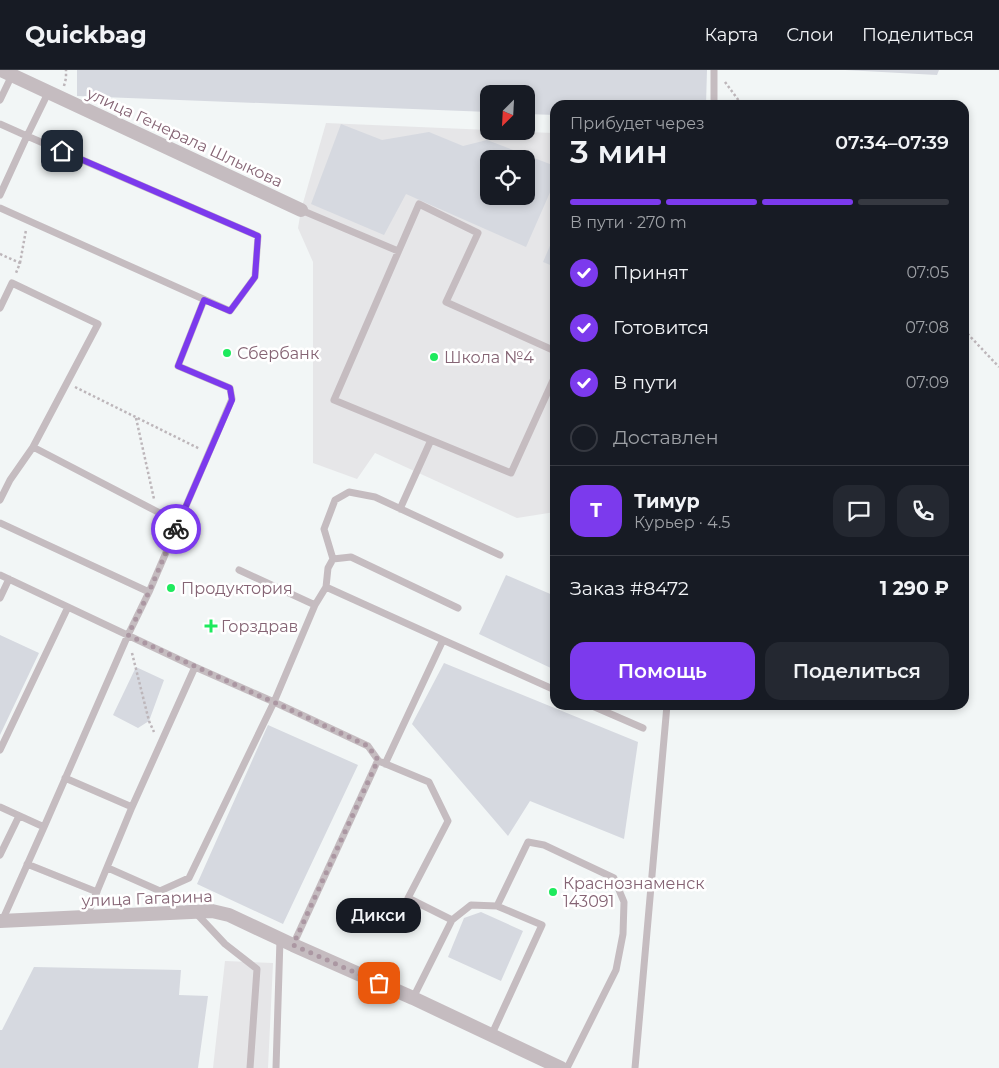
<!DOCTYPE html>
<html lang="ru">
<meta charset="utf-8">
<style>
:root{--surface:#171b24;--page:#242831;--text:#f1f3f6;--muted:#9ea1a6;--line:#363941;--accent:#7c3aed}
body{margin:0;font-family:Montserrat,sans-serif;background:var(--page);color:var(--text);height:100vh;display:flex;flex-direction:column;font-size:19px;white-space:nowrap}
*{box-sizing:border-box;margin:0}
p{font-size:16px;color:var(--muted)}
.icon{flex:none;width:28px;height:28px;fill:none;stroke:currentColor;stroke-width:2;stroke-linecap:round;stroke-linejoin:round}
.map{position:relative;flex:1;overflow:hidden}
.drawer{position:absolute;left:550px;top:30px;width:419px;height:610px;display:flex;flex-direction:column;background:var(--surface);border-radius:15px;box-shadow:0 2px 8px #0003}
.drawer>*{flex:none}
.needle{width:32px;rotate:204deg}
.buttons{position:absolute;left:480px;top:15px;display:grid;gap:10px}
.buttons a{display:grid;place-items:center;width:55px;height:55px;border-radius:10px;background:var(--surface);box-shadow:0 2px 8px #0003;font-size:25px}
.pin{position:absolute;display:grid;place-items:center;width:42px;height:42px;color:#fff;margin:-21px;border-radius:10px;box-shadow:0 2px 8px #0006}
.courier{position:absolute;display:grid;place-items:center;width:50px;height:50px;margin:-25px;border:4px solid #7c3aed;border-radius:50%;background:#fff;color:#222;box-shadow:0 1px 6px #0007}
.bubble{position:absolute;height:35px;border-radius:15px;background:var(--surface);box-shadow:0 2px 8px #0003;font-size:16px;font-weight:600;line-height:35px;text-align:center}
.headline em{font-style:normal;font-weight:600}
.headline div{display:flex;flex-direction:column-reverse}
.headline{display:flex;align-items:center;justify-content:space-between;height:85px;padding:0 20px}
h1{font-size:32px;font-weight:600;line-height:38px}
.bar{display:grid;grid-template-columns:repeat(4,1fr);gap:8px 5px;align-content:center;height:60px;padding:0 20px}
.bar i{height:6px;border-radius:4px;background:var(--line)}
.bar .active{background:var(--accent)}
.bar p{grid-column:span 4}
.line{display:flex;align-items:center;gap:12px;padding:0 20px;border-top:1px solid var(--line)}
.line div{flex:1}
.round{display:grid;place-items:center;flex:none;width:52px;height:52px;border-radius:15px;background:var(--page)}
ol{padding:0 20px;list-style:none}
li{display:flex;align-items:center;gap:15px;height:55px}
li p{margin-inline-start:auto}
li .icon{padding:5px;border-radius:50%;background:var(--accent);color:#fff;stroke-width:4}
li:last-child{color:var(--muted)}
li i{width:28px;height:28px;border:2px solid var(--line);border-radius:50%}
.action{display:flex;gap:10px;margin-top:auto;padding:10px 20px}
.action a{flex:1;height:58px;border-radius:15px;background:var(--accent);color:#fff;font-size:20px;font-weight:600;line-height:58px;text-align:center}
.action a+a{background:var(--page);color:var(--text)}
header{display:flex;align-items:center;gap:30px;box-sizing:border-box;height:70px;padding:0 25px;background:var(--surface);border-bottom:1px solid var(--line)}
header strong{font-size:24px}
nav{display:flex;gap:28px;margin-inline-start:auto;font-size:18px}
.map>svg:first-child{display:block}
.built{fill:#e6e6e8;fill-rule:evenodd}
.green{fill:#d6d9e0;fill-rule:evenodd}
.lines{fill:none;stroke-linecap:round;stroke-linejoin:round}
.path{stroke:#bdb6ba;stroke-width:2.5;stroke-dasharray:2.5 2.5;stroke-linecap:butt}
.service{stroke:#c5bcc0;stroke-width:7}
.minor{stroke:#c5bcc0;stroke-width:14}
.done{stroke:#ab97a2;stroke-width:5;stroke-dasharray:0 9}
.route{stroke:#7c3aed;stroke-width:6}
.poi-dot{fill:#1eea5d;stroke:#fff;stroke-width:2}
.labels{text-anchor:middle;stroke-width:5;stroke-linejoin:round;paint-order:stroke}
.street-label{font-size:16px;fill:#856474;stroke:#fff}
.poi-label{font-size:16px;fill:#856474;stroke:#fff;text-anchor:start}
</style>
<header>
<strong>Quickbag</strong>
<nav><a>Карта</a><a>Слои</a><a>Поделиться</a></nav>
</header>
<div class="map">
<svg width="999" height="998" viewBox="0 0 999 998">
<rect width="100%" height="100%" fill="#f2f6f6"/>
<!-- built -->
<path class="built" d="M326,53L489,60V61L555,63V442L517,448L375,383L357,409L313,393V192L298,158L301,140ZM489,89H526V126H489Z
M225,891L273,893L268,998H213Z"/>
<!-- green -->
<path class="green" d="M77,0H707L706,35H555V45L526,44V24H489V42L77,26Z
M845,0H939L937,5Z
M341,54L382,70L429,62L463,76L487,70L555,96V111L526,177L406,124L384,165L311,134ZM489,89H526V126H489Z
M555,164V197L543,192Z
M506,505L555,526V600L479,564Z
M0,565L39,583L0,665Z
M444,593L638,672L624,769L530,731L508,766L412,654Z
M136,597L164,610L149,651L138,658L113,645Z
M268,655L358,695L283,854L197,814Z
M481,842L523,861L501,911L448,887L464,848Z
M34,897L181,900L179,925L208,926L198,998H0V960H2Z"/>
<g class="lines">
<!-- path -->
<path class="path" d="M725,12L742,35
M64,16L66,8V0
M0,184L20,193L16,203
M20,193L26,160
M964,260L999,297
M75,317L200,379
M136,348L154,429
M132,583L149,651L154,662"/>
<!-- service -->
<path class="service" d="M0,30L12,5V3
M714,35V0
M0,54L27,66L0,125
M0,138L230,241L255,207L258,166L27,66L48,23
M301,140L398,181
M0,238L12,213L98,254L33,377L10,410L0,430
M555,281L446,232L478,163L419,134L334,330L511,403L555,306
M33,377L179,453
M400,439L431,370
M0,453L149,522
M333,489L324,459L335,430L349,422L375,427L500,485
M0,505L195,597L274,632L368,676L378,690L293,875
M326,517L328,498L333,489L351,487L458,538
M0,528L9,509
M315,535L326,517L443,570L385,694
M443,570L555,620
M590,635L643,658
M0,680L68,537
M381,692L429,712L448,751L408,828L452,850
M65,708L132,737
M0,737L44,757L2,851
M44,757L128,565L149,522L232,329L230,318L178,296L204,230
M0,785L19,746
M27,794L97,822
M108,798L160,821L189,808L274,632L315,535L239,500
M195,842L225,874L257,899L250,998
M86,848L132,737L195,597
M413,928L452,850L471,835L497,836L528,772L544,775L614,808L624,832L623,864L616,900L567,998
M491,966L542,855L497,836
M276,998L280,869
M635,998L667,635"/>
<!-- minor -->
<path class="minor" d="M1,0L301,140
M0,851L212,841L229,845L293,875L413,928L561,998"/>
</g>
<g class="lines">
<!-- done -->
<path class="done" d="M176,459L149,522L128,565C208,603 288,638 368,676L378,690L293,875L379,913"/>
<!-- route -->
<path class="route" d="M62,81L258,166L255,207L230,241L204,230L178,296L230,318L232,330L176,459"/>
</g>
<!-- markers -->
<g class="poi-dot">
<circle cx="227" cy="283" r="5"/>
<circle cx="434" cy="287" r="5"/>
<circle cx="171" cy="518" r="5"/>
<path d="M208.5 548.5h5v5h5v5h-5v5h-5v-5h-5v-5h5z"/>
<circle cx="553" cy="822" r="5"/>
</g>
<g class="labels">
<!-- street labels -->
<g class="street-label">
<text transform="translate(185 67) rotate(25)" y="6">улица Генерала Шлыкова</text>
<text transform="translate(147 828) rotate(-2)" y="6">улица Гагарина</text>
</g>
<!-- poi labels -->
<g class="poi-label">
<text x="237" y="289">Сбербанк</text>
<text x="444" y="293">Школа №4</text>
<text x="181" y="524">Продуктория</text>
<text x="221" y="562">Горздрав</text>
<text x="563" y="819">Краснознаменск<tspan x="563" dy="18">143091</tspan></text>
</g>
</g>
</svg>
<div class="buttons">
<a><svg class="needle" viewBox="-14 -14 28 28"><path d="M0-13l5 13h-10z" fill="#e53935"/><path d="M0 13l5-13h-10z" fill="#9ea1a6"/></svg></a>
<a><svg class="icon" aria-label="locate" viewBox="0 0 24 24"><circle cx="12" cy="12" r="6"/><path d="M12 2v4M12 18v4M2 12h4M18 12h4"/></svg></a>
</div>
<div class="pin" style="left:379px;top:913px;background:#ea580c"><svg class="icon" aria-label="bag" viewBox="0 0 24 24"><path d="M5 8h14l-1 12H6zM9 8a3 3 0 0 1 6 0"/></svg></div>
<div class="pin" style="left:62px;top:81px;background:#1f2937"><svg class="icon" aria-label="home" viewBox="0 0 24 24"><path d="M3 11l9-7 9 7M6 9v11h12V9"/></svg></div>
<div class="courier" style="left:176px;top:459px"><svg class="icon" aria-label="bike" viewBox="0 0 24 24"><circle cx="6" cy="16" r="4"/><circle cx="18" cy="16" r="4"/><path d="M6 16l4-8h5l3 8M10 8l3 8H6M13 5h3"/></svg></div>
<div class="bubble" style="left:336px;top:828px;width:85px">Дикси</div>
<section class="drawer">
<div class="headline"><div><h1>3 мин</h1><p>Прибудет через</p></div><em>07:34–07:39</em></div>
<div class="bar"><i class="active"></i><i class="active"></i><i class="active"></i><i></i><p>В пути · 270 m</p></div>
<ol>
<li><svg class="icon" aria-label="check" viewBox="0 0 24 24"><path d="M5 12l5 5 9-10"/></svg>Принят<p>07:05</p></li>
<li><svg class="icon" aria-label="check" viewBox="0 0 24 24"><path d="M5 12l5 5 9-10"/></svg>Готовится<p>07:08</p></li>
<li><svg class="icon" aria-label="check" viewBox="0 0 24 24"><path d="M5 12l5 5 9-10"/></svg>В пути<p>07:09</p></li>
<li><i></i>Доставлен</li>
</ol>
<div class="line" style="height:90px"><b class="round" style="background:var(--accent);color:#fff">Т</b><div><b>Тимур</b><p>Курьер · 4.5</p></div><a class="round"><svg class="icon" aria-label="chat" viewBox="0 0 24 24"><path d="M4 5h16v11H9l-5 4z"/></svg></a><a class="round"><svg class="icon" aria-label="phone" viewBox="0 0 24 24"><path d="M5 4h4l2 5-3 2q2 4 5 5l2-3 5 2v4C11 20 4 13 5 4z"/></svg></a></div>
<div class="line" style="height:65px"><div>Заказ #8472</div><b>1 290 ₽</b></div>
<div class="action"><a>Помощь</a><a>Поделиться</a></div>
</section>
</div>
